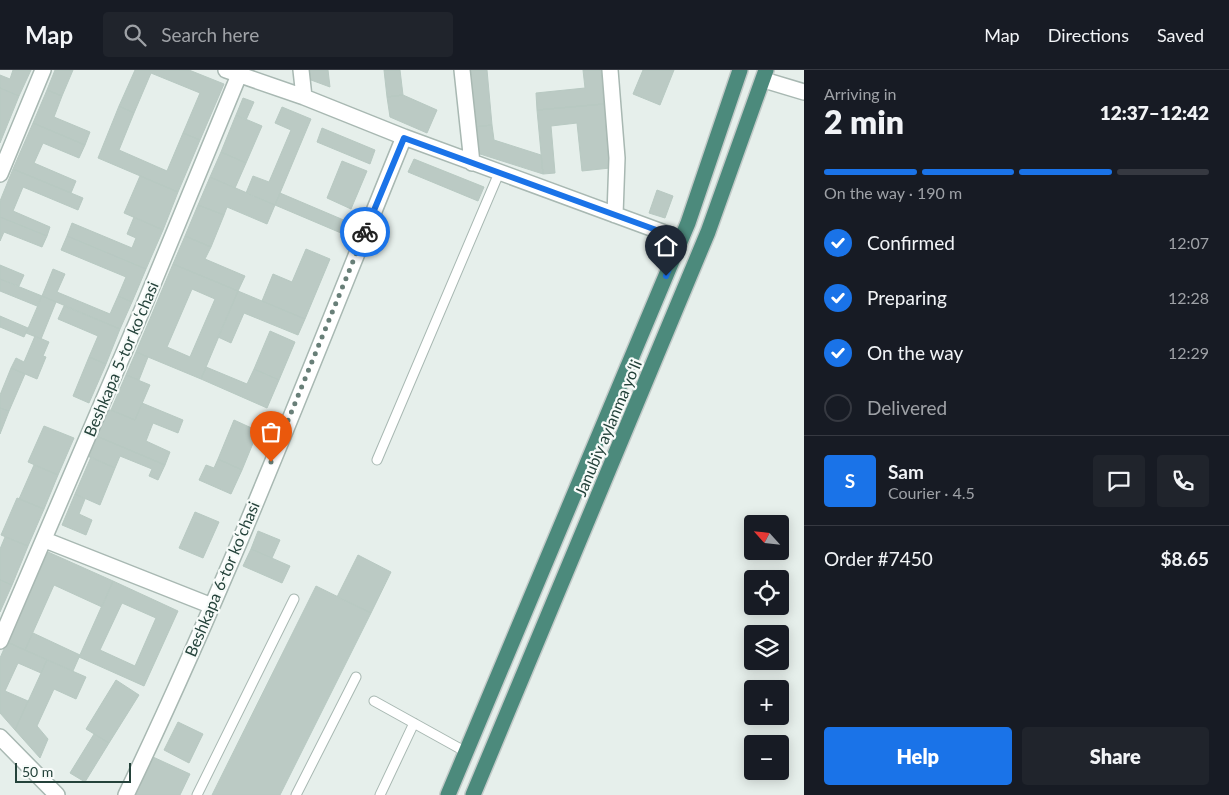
<!DOCTYPE html>
<meta charset="utf-8">
<style>
:root{--surface:#171b24;--page:#20242c;--text:#f1f3f6;--muted:#9ea1a6;--line:#363941;--accent:#1a73e8}
body{margin:0;font-family:Lato,sans-serif;background:var(--page);color:var(--text);height:100vh;display:flex;flex-direction:column;font-size:19px;white-space:nowrap}
*{box-sizing:border-box;margin:0}
p{font-size:16px;color:var(--muted)}
.icon{flex:none;width:28px;height:28px;fill:none;stroke:currentColor;stroke-width:2;stroke-linecap:round;stroke-linejoin:round}
.map{position:relative;flex:1;overflow:hidden}
.panel{display:flex;flex-direction:column;background:var(--surface);width:425px}
.panel>*{flex:none}
.needle{width:32px;rotate:297deg}
.fabs{position:absolute;left:744px;top:445px;display:grid;gap:10px}
.fabs a{display:grid;place-items:center;width:45px;height:45px;border-radius:5px;background:var(--surface);box-shadow:0 2px 12px #0003;font-size:25px}
.scale{position:absolute;left:15px;bottom:12px;width:116px;box-sizing:border-box;padding-left:5px;border:2px solid #24423a;border-top:0;font-size:14px;line-height:18px;white-space:nowrap;color:#24423a;-webkit-text-stroke:4px #f7fbf9;paint-order:stroke}
.pin{position:absolute;display:grid;place-items:center;width:42px;height:42px;color:#fff;margin:-51px -21px;border-radius:50% 50% 50% 0;rotate:-45deg;box-shadow:0 0 5px #0007}
.pin .icon{rotate:45deg}
.courier{position:absolute;display:grid;place-items:center;width:50px;height:50px;margin:-25px;border:4px solid #1a73e8;border-radius:50%;background:#fff;color:#222;box-shadow:0 1px 6px #0007}
.head em{font-style:normal;font-weight:800}
.head div{display:flex;flex-direction:column-reverse}
.head{display:flex;align-items:center;justify-content:space-between;height:85px;padding:0 20px}
h1{font-size:32px;font-weight:800;line-height:38px}
.bar{display:grid;grid-template-columns:repeat(4,1fr);gap:8px 5px;align-content:center;height:60px;padding:0 20px}
.bar i{height:6px;border-radius:4px;background:var(--line)}
.bar .active{background:var(--accent)}
.bar p{grid-column:span 4}
.line{display:flex;align-items:center;gap:12px;padding:0 20px;border-top:1px solid var(--line)}
.line div{flex:1}
.round{display:grid;place-items:center;flex:none;width:52px;height:52px;border-radius:5px;background:var(--page)}
ol{padding:0 20px;list-style:none}
li{display:flex;align-items:center;gap:15px;height:55px}
li p{margin-inline-start:auto}
li .icon{padding:5px;border-radius:50%;background:var(--accent);color:#fff;stroke-width:4}
li:last-child{color:var(--muted)}
li i{width:28px;height:28px;border:2px solid var(--line);border-radius:50%}
.action{display:flex;gap:10px;margin-top:auto;padding:10px 20px}
.action a{flex:1;height:58px;border-radius:5px;background:var(--accent);color:#fff;font-size:20px;font-weight:800;line-height:58px;text-align:center}
.action a+a{background:var(--page);color:var(--text)}
header{display:flex;align-items:center;gap:30px;box-sizing:border-box;height:70px;padding:0 25px;background:var(--surface);border-bottom:1px solid var(--line)}
header strong{font-size:24px}
nav{display:flex;gap:28px;margin-inline-start:auto;font-size:18px}
.search{width:350px;height:45px;background:var(--page);display:flex;align-items:center;gap:12px;box-sizing:border-box;padding:0 18px;border-radius:5px;color:var(--muted);font-size:19px}
main{display:flex;flex:1;min-height:0}
.map>svg:first-child{display:block}
.building{fill:#bbcac4;stroke:#b8c9c2;fill-rule:evenodd}
.lines{fill:none;stroke-linecap:round;stroke-linejoin:round}
.service-casing{stroke:#a8b8b2;stroke-width:11}
.minor-casing{stroke:#a8b8b2;stroke-width:18}
.trunk-casing{stroke:#c2cac8;stroke-width:18}
.service{stroke:#fff;stroke-width:9}
.minor{stroke:#fff;stroke-width:15}
.trunk{stroke:#4c8a7c;stroke-width:15}
.done{stroke:#687f78;stroke-width:5;stroke-dasharray:0 9}
.route{stroke:#1a73e8;stroke-width:6}
.labels{text-anchor:middle;stroke-width:4.5;stroke-linejoin:round;paint-order:stroke}
.street-label{font-size:16px;fill:#24423a;stroke:#f7fbf9}
</style>
<header>
<strong>Map</strong>
<div class="search"><svg class="icon" aria-label="search" viewBox="0 0 24 24"><circle cx="10" cy="10" r="6"/><path d="M15 15l6 6"/></svg>Search here</div>
<nav><a>Map</a><a>Directions</a><a>Saved</a></nav>
</header>
<main>
<div class="map">
<svg width="804" height="725" viewBox="0 0 804 725">
<rect width="100%" height="100%" fill="#e6efeb"/>
<!-- building -->
<path class="building" d="M13,0H31L19,26L0,18V5L10,9Z
M55,0H73L62,26L47,20Z
M135,0H189L224,14L200,70L183,63L200,23L151,3L134,43L119,36Z
M310,0H328L330,17L311,10Z
M384,0H400L403,25L387,27Z
M469,0H487L492,55L474,57Z
M583,0H601L604,34L537,40L536,23L585,18Z
M643,0H674L660,35L633,24Z
M0,18L19,26L0,73Z
M47,20L62,26L54,47L90,62L85,75L33,53Z
M403,25L437,40L427,63L390,47L387,27Z
M243,28L254,32L246,50L236,45Z
M604,34L610,98L582,101L577,53L551,56L555,103L543,104L537,40Z
M119,36L134,43L119,80L167,101L183,63L200,70L178,122L98,88Z
M282,37L311,49L275,135L246,123L253,106L269,112L291,60L275,53Z
M236,45L262,56L246,93L221,82Z
M33,53L85,75L79,88L43,73L34,93L76,111L71,123L13,99Z
M492,55L494,70L541,85L543,104L477,83L474,57Z
M322,58L375,80L370,94L317,72Z
M221,82L246,93L235,118L210,107Z
M414,89L484,117L478,131L408,102Z
M342,91L367,101L351,139L327,128Z
M13,99L83,128L78,140L23,117L13,141L50,157L47,166L0,147V131Z
M140,106L178,122L163,160L124,143Z
M210,107L275,135L267,154L227,137L224,145L198,135Z
M657,120L673,126L665,148L649,143Z
M280,123L346,151L341,163L275,135Z
M198,135L224,145L211,177L185,166Z
M0,147L47,166L42,177L4,162L0,171Z
M134,147L163,160L146,199L67,166L72,153L132,178L136,168L127,164Z
M67,166L146,199L132,232L118,226L126,207L61,180Z
M185,166L211,177L205,189L245,206L238,221L173,194Z
M306,179L330,189L305,249L262,231L273,204L292,212Z
M173,194L238,221L201,309L136,282ZM192,219L215,229L190,287L167,277Z
M0,195L24,205L19,216L0,209Z
M53,199L65,204L57,222L110,244L118,226L132,232L120,259L42,226Z
M0,209L42,226L37,236L0,221Z
M238,221L305,249L298,265L244,243L231,273L218,267Z
M42,226L56,232L41,269L26,263Z
M64,236L120,259L106,294L89,287L98,266L58,249Z
M0,246L28,258L24,267L0,257Z
M270,261L295,272L279,310L254,299Z
M35,266L49,272L43,286L46,287L37,309L11,298L16,288L24,292Z
M136,282L148,287L139,310L126,305Z
M89,287L106,294L89,333L73,326Z
M206,297L247,314L254,299L279,310L267,338L201,309Z
M11,298L25,304L9,341L0,338V325Z
M126,305L150,315L135,350L111,340Z
M142,333L183,350L178,363L153,353L146,371L170,382L165,395L94,365L105,338L135,350Z
M0,338L9,341L0,364Z
M234,350L258,361L242,400L218,389Z
M44,356L74,368L58,405L28,392Z
M94,365L165,395L158,410L149,406L152,399L120,386L115,398L85,385Z
M91,387L115,398L100,435L75,424Z
M218,389L242,400L231,424L199,410L206,395L214,398Z
M34,395L58,405L44,439L19,429Z
M75,424L85,429L79,444L92,450L86,465L62,455Z
M17,428L44,439L28,476L1,465Z
M195,442L219,452L203,488L179,478Z
M258,461L280,470L272,488L251,479Z
M5,467L28,476L12,515L0,510V479Z
M251,479L290,496L282,513L243,496Z
M48,482L113,511L102,537L54,515L25,580L7,572Z
M358,485L391,502L371,543L337,527Z
M0,510L12,515L0,542Z
M113,511L178,541L144,616L79,587ZM122,533L156,548L135,596L100,580Z
M316,516L371,543L280,725H212Z
M33,563L80,585L73,601L25,580Z
M7,572L47,590L41,603L18,593L5,621L28,631L15,660L0,643V588Z
M47,590L86,607L76,629L54,619L37,656L48,669L40,688L15,660Z
M116,610L139,625L109,673L86,659Z
M178,652L203,664L189,693L164,680Z
M94,664L109,673L85,712L70,703Z
M153,687L190,704L180,725H135Z"/>
<g class="lines">
<defs>
<path id="service" d="M377,390L499,103
M374,631L466,682
M197,725L294,529
M296,725L356,607
M380,725L414,653"/>
<path id="minor" d="M226,0L304,27L404,67L681,169
M301,0L304,27
M462,0L472,93
M610,0L617,88L615,145
M764,10L804,22
M0,104L43,0
M45,470L212,536
M0,571L143,238L239,5
M0,667L57,725
M126,725C229,511 314,288 404,67"/>
<path id="trunk" d="M448,725L688,153L740,0
M473,725L708,162L766,0"/>
</defs>
<!-- service casing -->
<use href="#service" class="service-casing"/>
<!-- minor casing -->
<use href="#minor" class="minor-casing"/>
<!-- trunk casing -->
<use href="#trunk" class="trunk-casing"/>
<!-- service -->
<use href="#service" class="service"/>
<!-- minor -->
<use href="#minor" class="minor"/>
<!-- trunk -->
<use href="#trunk" class="trunk"/>
</g>
<g class="lines">
<!-- done -->
<path class="done" d="M271,392L365,162"/>
<!-- route -->
<path class="route" d="M365,162L404,68L681,169L666,206"/>
</g>
<g class="labels">
<!-- street labels -->
<g class="street-label">
<text transform="translate(121 289) rotate(-67)" y="6">Beshkapa 5-tor koʻchasi</text>
<text transform="translate(608 358) rotate(-67)" y="6">Janubiy aylanma yoʻli</text>
<text transform="translate(222 509) rotate(-67)" y="6">Beshkapa 6-tor koʻchasi</text>
</g>
</g>
</svg>
<div class="fabs">
<a><svg class="needle" viewBox="-14 -14 28 28"><path d="M0-13l5 13h-10z" fill="#e53935"/><path d="M0 13l5-13h-10z" fill="#9ea1a6"/></svg></a>
<a><svg class="icon" aria-label="locate" viewBox="0 0 24 24"><circle cx="12" cy="12" r="6"/><path d="M12 2v4M12 18v4M2 12h4M18 12h4"/></svg></a>
<a><svg class="icon" aria-label="layers" viewBox="0 0 24 24"><path d="M12 4l9 5-9 5-9-5zM3 14l9 5 9-5"/></svg></a>
<a>+</a>
<a>−</a>
</div>
<div class="scale">50 m</div>
<div class="pin" style="left:271px;top:392px;background:#ea580c"><svg class="icon" aria-label="bag" viewBox="0 0 24 24"><path d="M5 8h14l-1 12H6zM9 8a3 3 0 0 1 6 0"/></svg></div>
<div class="pin" style="left:666px;top:206px;background:#1f2937"><svg class="icon" aria-label="home" viewBox="0 0 24 24"><path d="M3 11l9-7 9 7M6 9v11h12V9"/></svg></div>
<div class="courier" style="left:365px;top:162px"><svg class="icon" aria-label="bike" viewBox="0 0 24 24"><circle cx="6" cy="16" r="4"/><circle cx="18" cy="16" r="4"/><path d="M6 16l4-8h5l3 8M10 8l3 8H6M13 5h3"/></svg></div>
</div>
<section class="panel">
<div class="head"><div><h1>2 min</h1><p>Arriving in</p></div><em>12:37–12:42</em></div>
<div class="bar"><i class="active"></i><i class="active"></i><i class="active"></i><i></i><p>On the way · 190 m</p></div>
<ol>
<li><svg class="icon" aria-label="check" viewBox="0 0 24 24"><path d="M5 12l5 5 9-10"/></svg>Confirmed<p>12:07</p></li>
<li><svg class="icon" aria-label="check" viewBox="0 0 24 24"><path d="M5 12l5 5 9-10"/></svg>Preparing<p>12:28</p></li>
<li><svg class="icon" aria-label="check" viewBox="0 0 24 24"><path d="M5 12l5 5 9-10"/></svg>On the way<p>12:29</p></li>
<li><i></i>Delivered</li>
</ol>
<div class="line" style="height:90px"><b class="round" style="background:var(--accent);color:#fff">S</b><div><b>Sam</b><p>Courier · 4.5</p></div><a class="round"><svg class="icon" aria-label="chat" viewBox="0 0 24 24"><path d="M4 5h16v11H9l-5 4z"/></svg></a><a class="round"><svg class="icon" aria-label="phone" viewBox="0 0 24 24"><path d="M5 4h4l2 5-3 2q2 4 5 5l2-3 5 2v4C11 20 4 13 5 4z"/></svg></a></div>
<div class="line" style="height:65px"><div>Order #7450</div><b>$8.65</b></div>
<div class="action"><a>Help</a><a>Share</a></div>
</section>
</main>
